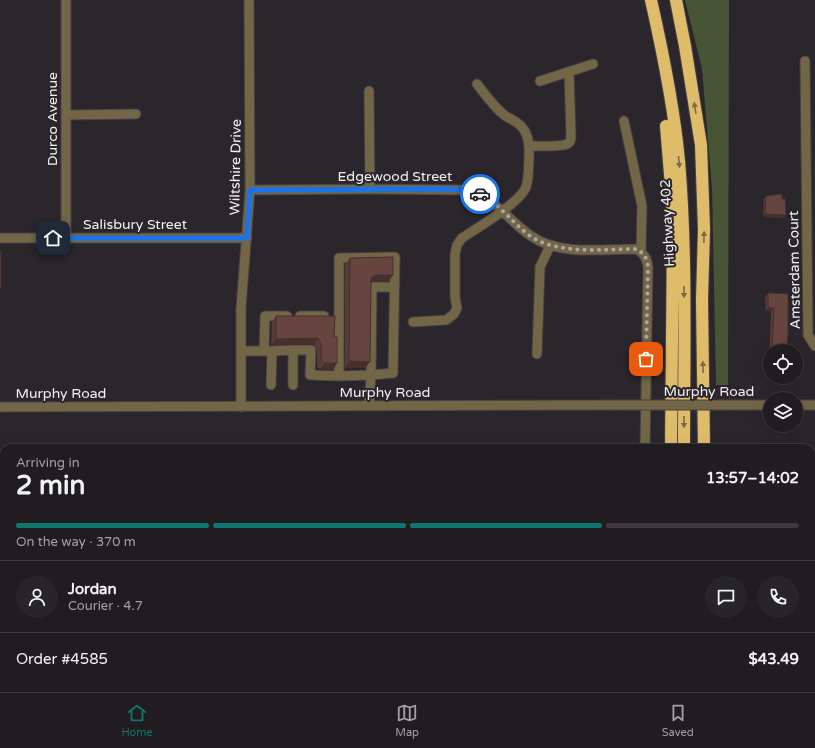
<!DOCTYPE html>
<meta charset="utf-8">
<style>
:root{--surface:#201c20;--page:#282529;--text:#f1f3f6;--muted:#a2a1a5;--line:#3d3a3e;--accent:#0f766e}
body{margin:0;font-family:"Varela Round",sans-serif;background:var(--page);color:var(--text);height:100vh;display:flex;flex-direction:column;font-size:15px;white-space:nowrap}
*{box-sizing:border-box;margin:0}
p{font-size:13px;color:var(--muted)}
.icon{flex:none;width:22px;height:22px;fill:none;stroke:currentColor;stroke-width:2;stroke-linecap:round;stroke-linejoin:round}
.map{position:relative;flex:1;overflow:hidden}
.drawer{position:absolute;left:0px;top:444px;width:815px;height:248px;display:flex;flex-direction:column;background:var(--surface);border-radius:12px 12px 0 0;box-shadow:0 4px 16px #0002,0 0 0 1px var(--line)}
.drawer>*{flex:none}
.controls{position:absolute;left:763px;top:344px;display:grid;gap:8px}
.controls a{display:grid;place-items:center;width:40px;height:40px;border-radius:50%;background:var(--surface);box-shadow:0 4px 16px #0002,0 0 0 1px var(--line);font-size:20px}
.pin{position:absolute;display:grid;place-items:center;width:34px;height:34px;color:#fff;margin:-17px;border-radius:8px;box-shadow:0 2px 6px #0006}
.courier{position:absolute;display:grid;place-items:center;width:40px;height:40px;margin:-20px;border:3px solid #1a73e8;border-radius:50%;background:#fff;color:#222;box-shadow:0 1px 5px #0007}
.headline em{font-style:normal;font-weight:700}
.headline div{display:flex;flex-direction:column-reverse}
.headline{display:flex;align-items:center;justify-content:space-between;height:68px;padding:0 16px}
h1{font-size:26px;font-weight:700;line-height:30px}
.bar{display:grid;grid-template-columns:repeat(4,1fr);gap:6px 4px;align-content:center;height:48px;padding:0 16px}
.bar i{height:5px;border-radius:3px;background:var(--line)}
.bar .on{background:var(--accent)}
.bar p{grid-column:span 4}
.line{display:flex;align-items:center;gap:10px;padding:0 16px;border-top:1px solid var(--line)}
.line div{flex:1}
.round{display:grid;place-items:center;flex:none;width:42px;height:42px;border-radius:21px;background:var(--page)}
.tab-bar{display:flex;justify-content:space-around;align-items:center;height:56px;border-top:1px solid var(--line);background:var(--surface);font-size:11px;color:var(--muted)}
.tab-bar a{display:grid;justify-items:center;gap:2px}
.tab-bar .on{color:var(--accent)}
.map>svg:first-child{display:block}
.forest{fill:#475436}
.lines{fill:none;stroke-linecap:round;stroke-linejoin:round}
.minor-casing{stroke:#464247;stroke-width:11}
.highway-casing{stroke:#464247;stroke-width:14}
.minor{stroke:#736646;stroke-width:9}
.highway{stroke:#debc6a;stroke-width:12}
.minor-bridge-casing{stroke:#464247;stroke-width:11;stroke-linecap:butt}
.minor-bridge{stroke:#736646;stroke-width:9}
.wall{fill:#583a36}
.shaded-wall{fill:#47302c}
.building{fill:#66443f;stroke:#47302c}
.oneway{fill:#7b6a47}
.done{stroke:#aba8ac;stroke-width:4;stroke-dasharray:0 7.2}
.route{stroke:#1a73e8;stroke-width:5}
.labels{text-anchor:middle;stroke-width:4;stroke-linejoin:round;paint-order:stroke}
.street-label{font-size:14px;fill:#f1eef2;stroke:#2a262b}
</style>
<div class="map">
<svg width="815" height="692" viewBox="0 0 815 692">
<rect width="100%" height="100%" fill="#2a262b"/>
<!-- forest -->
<path class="forest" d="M685,0H729L728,385H716L712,188L702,69Z"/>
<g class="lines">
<defs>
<path id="minor" d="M805,61L808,335L815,346
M540,81L593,64
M369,91L370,189
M66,115L136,114
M624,121L642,206L641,252
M529,146C537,146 561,147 567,144C571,142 571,139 571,135L569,72
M250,190L370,189L466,190C495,196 508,221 531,236C560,256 602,249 636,249C644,253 647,258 648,267L645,448
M0,238H247
M66,238V0
M300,316H324
M413,322L446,320L454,314L457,308L455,297V254L457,245L462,238C477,228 520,203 526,187C529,179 528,169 529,160C529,150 530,139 524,130C519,121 510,120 503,114C493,106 485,94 477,84
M241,351H270
M264,351L265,316H287
M537,354L540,267L550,246
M339,376L371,375L372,287H395
M271,385L272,351L293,350
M293,385V350H311L310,375L339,376V258L395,257L393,373L371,375L369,406
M731,405H770
M796,405H815
M0,407L622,405
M241,407V308L250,190L249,0
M66,688V692
M295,688V692
M531,692V688
M640,692V688
M736,692V688"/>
<path id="highway" d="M651,0C663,53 674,107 679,161C687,256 684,352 684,448
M676,0L685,46L701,145L704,229L702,300L704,448
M666,126L671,186L673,231L671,448
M664,692V688
M681,692V688
M709,692V688"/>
</defs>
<!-- minor casing -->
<use href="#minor" class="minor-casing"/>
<!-- highway casing -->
<use href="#highway" class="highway-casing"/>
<!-- minor -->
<use href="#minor" class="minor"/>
<!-- highway -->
<use href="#highway" class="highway"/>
<defs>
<path id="minor-bridge" d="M622,405H731"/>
</defs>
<!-- minor-bridge casing -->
<use href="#minor-bridge" class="minor-bridge-casing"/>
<!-- minor-bridge -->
<use href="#minor-bridge" class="minor-bridge"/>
</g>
<!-- wall -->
<path class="wall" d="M766,196L782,199L786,215L784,218L763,217L764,199Z
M350,258L389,281H372L371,282L365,368H345V264Z
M768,293L788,294L786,351H770V368H769L771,311H766L765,297Z
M276,316L334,337L333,370L320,369L317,367V350L314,345H271L272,322Z"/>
<!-- shaded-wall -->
<path class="shaded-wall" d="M765,214L786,215L784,218L763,217Z
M376,275H393L389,281H372L367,284L372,277Z
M768,308H774L771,311H766Z
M318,338L314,345H271L276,339Z
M349,361L370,362L365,368H345Z
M325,363H337L333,370L320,369Z"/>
<!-- building -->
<path class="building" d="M782,194V199H785L786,215L765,214L766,196Z
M0,251H1V288H0Z
M393,257V275H376L372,277L371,280L370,362L349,361L350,258Z
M768,293L788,294V335L786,351H772L774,308H768Z
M276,316H335L334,337H337V363H325L321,360V343L318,338L276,339Z"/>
<!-- one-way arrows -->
<defs><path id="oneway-solid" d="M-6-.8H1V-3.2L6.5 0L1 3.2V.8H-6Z"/></defs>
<g class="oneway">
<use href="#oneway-solid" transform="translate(695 108) rotate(-99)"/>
<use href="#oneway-solid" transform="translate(679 162) rotate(85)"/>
<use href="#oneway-solid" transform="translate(704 237) rotate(-89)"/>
<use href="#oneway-solid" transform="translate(684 292) rotate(90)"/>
<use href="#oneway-solid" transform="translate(703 367) rotate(-91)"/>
<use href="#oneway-solid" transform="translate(684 422) rotate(90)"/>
</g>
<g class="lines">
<!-- done -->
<path class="done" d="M480,194C500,204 512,223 530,236C559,255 603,249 636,249C644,253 647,258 648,267L646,359"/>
<!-- route -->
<path class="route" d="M53,238H247L250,190L440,189L466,190L480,194"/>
</g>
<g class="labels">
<!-- street labels -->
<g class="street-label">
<text transform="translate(52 119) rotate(-90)" y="5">Durco Avenue</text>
<text transform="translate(235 167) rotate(-89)" y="5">Wiltshire Drive</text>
<text x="395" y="181">Edgewood Street</text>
<text transform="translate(667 223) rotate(-93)" y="5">Highway 402</text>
<text x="135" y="229">Salisbury Street</text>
<text transform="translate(794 270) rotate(-91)" y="5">Amsterdam Court</text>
<text x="709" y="396">Murphy Road</text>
<text x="385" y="397">Murphy Road</text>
<text x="61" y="398">Murphy Road</text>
</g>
</g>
</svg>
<div class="controls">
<a><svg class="icon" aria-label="locate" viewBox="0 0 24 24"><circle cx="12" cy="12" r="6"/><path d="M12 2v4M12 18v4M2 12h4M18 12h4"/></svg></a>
<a><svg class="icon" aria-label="layers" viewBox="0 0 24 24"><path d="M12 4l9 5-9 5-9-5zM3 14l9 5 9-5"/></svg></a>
</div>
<div class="pin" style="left:646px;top:359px;background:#ea580c"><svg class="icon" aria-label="bag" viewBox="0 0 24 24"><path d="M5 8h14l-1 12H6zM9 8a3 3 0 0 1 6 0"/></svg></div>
<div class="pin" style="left:53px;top:238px;background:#1f2937"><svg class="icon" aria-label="home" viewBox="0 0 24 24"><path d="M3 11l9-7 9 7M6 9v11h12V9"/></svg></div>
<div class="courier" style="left:480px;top:194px"><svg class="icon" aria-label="car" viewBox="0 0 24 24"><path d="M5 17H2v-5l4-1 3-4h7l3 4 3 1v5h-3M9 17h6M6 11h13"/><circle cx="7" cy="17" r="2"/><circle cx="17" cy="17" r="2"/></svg></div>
<section class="drawer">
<div class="headline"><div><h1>2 min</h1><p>Arriving in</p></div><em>13:57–14:02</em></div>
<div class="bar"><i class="on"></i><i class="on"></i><i class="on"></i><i></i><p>On the way · 370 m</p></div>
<div class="line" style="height:72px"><a class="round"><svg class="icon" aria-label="person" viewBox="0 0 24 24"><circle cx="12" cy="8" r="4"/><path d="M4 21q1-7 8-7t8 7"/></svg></a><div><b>Jordan</b><p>Courier · 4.7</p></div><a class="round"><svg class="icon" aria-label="chat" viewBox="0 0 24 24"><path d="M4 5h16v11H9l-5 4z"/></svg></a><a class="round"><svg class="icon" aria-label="phone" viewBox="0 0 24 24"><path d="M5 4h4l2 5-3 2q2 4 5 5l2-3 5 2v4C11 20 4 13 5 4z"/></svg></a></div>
<div class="line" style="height:52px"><div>Order #4585</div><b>$43.49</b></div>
</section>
</div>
<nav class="tab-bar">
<a class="on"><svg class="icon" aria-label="home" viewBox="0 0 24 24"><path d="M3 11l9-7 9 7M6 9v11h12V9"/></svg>Home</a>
<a><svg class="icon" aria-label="map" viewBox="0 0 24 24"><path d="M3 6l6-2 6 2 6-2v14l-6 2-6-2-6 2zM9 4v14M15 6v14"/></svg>Map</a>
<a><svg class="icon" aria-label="saved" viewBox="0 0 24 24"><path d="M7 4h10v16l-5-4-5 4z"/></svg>Saved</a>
</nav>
